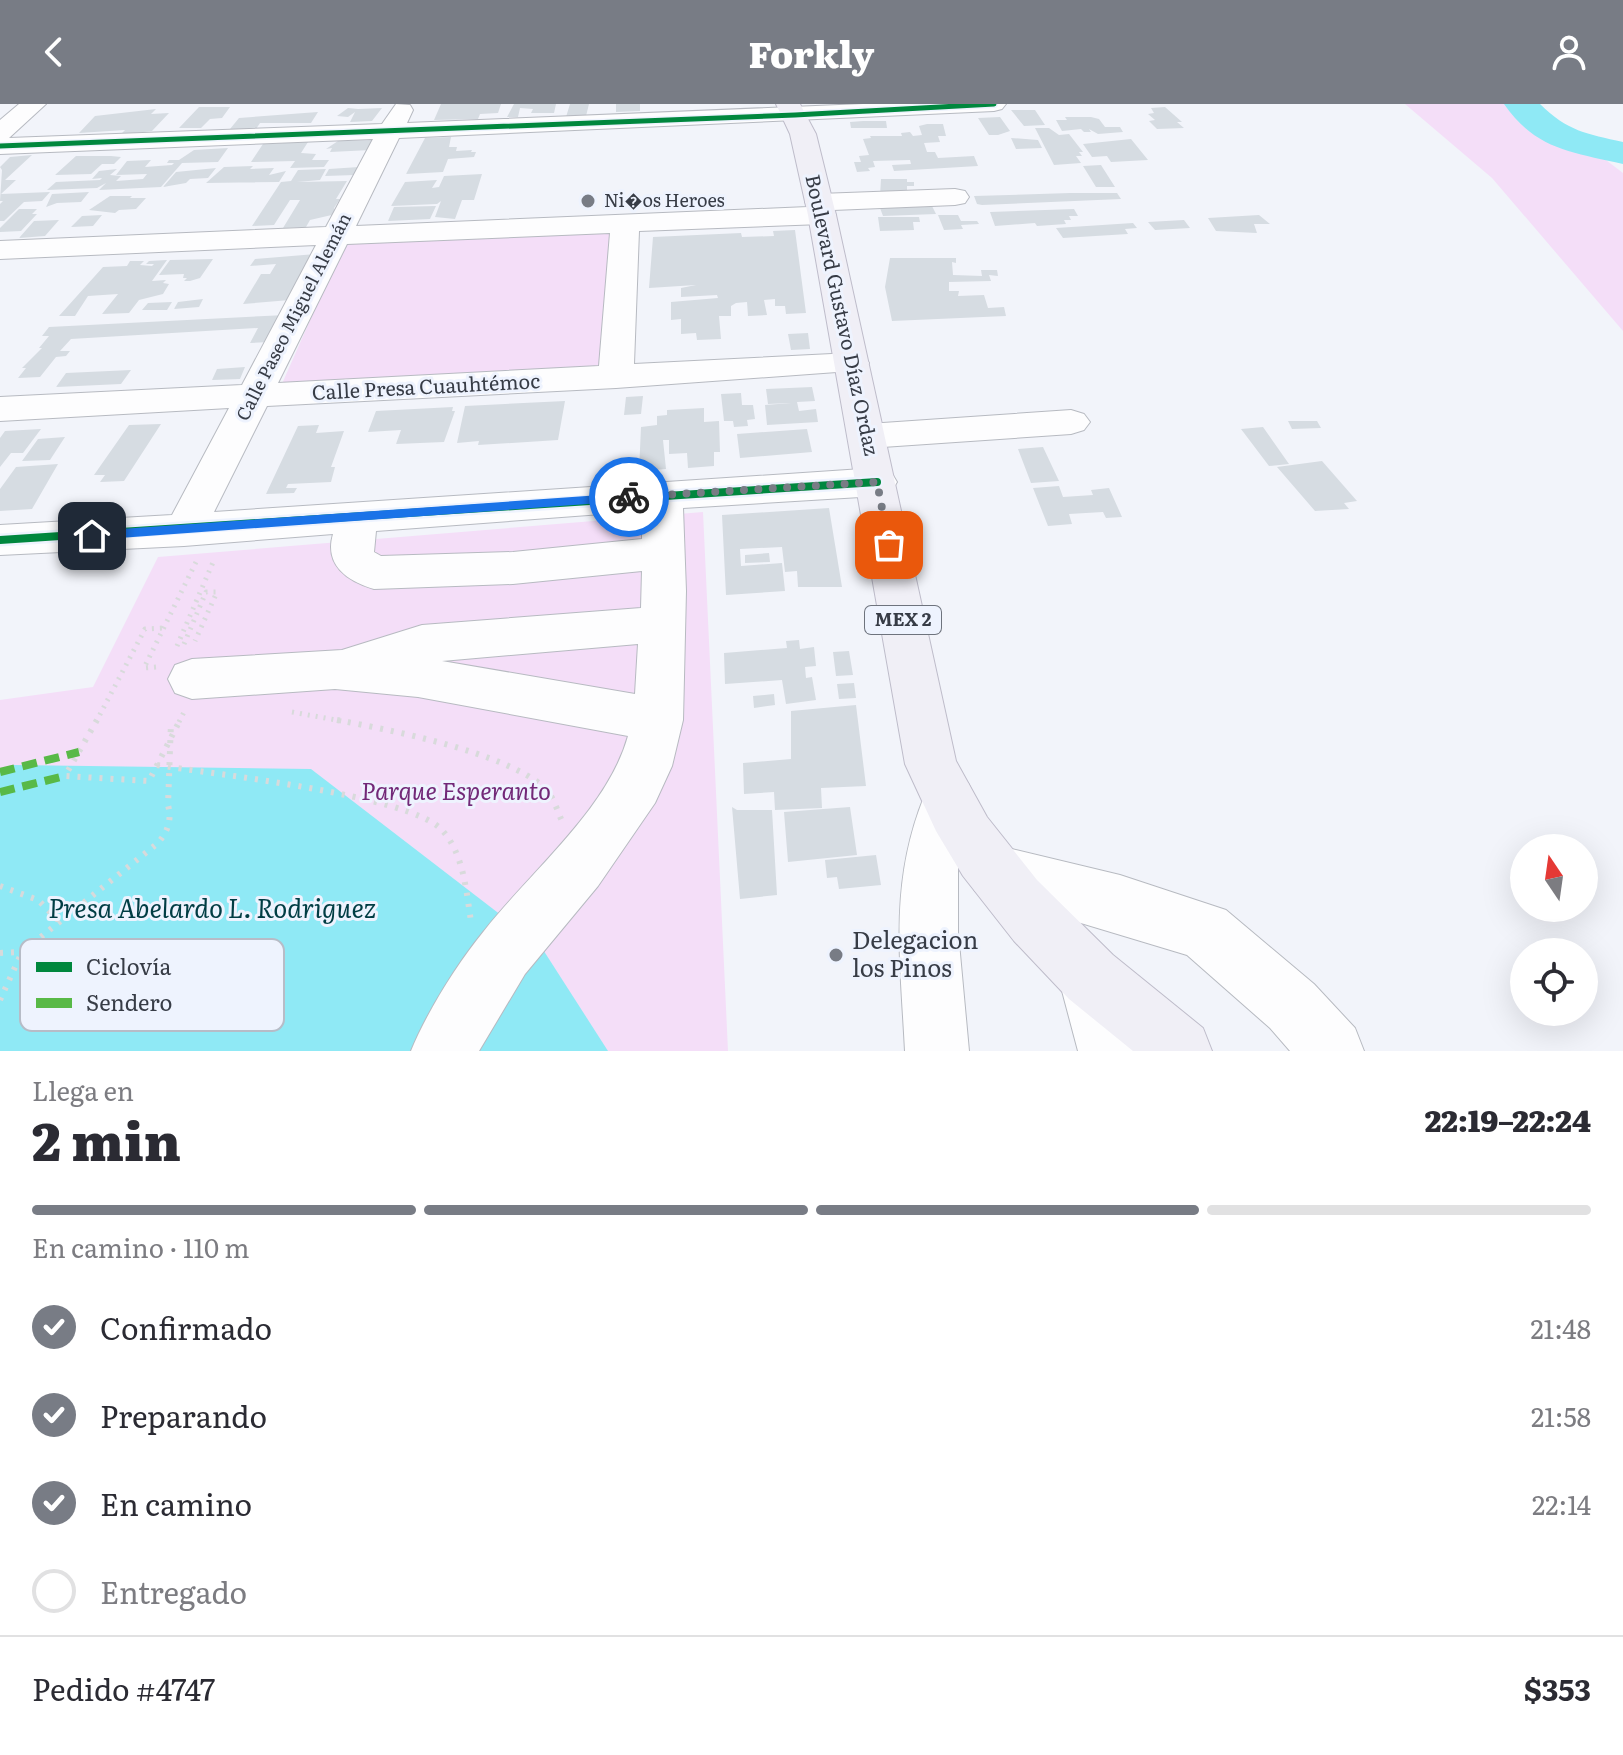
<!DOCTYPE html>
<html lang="es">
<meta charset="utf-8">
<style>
:root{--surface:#fff;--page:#f7f7f7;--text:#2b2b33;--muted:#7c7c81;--line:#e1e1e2;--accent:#787c85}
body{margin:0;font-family:Literata,serif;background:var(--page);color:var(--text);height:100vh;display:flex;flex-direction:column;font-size:30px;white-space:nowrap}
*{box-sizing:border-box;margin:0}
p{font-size:26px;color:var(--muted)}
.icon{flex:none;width:44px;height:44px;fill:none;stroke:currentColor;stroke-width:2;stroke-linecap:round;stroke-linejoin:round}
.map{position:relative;height:947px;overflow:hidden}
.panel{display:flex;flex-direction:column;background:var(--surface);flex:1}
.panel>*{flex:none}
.needle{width:52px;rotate:347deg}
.buttons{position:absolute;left:1510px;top:730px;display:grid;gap:16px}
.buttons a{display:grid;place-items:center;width:88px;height:88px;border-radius:50%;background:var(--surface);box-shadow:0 8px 32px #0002;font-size:40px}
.pin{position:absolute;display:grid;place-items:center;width:68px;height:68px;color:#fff;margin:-34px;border-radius:16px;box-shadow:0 4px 12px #0006}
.courier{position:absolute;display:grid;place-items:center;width:80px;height:80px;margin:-40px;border:6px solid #1a73e8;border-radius:50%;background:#fff;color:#222;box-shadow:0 2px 10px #0007}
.summary em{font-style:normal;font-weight:800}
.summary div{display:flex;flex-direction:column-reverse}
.summary{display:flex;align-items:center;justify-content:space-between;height:136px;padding:0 32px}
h1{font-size:52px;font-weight:800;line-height:60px}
.bar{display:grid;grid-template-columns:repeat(4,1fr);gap:12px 8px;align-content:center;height:96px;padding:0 32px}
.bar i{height:10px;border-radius:6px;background:var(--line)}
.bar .on{background:var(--accent)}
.bar p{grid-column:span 4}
.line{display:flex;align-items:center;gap:20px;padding:0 32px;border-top:2px solid var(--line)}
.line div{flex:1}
ol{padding:0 32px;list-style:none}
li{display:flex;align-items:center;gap:24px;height:88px}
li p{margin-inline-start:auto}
li .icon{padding:8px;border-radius:50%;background:var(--accent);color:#fff;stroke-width:4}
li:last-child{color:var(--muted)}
li i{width:44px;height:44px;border:4px solid var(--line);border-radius:50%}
header{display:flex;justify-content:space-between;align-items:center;height:104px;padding:0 32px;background:var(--accent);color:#fff;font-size:36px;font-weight:800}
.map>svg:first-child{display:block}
.green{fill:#f4def8}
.water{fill:#8fe9f5}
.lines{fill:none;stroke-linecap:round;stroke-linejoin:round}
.river{fill:#8fe9f5;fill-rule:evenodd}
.building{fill:#d6dce2}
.minor-casing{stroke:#b7bac1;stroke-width:2}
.major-casing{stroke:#bebcca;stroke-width:2}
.path-far1{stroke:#d8dadb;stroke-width:5;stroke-dasharray:2 6;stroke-linecap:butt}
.path{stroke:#d8dadb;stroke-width:6;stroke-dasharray:3 8;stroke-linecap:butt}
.minor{fill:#fdfdfe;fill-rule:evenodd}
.major{fill:#f0eff6;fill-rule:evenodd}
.quiet{stroke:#58b947;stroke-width:8;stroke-dasharray:15 8;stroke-linecap:butt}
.cycleway-far1-casing{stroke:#eef3fe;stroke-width:8}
.cycleway-casing{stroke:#eef3fe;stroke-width:13}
.cycleway-far1{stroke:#00873e;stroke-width:5}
.cycleway{stroke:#00873e;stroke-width:8}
.route{fill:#1a73e8}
.done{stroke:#787c85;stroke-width:8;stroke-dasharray:0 14.4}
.poi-dot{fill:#787c85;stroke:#eef3fe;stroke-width:3}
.labels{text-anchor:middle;stroke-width:6;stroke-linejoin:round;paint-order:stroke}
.far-poi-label{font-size:18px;fill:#373c46;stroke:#eef3fe;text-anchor:start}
.far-street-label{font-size:18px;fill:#373c46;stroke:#eef3fe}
.shield{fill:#eef3fe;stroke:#6e737d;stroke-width:2}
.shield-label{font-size:18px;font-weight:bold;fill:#373c46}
.street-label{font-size:20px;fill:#373c46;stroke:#eef3fe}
.near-park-label{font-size:24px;font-style:italic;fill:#722978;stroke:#eef3fe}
.near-poi-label{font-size:24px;fill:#373c46;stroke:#eef3fe;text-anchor:start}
.near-water-label{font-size:26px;font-style:italic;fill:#003d44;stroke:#eef3fe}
.key{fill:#eef3fe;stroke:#b7bcc7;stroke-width:2}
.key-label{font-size:22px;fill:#373c46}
</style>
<header><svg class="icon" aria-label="back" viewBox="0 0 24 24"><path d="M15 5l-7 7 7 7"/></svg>Forkly<svg class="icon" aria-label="person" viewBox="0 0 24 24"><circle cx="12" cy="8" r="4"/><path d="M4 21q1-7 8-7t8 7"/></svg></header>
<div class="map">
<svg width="1623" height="947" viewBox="0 0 1623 947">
<rect width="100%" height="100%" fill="#f2f4fa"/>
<!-- green -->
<path class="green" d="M1405,0H1532L1623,69V227L1492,74Z
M617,123L606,268L281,282L346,135Z
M703,408L728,947H0V596L93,583L158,453Z"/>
<!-- water -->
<path class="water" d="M14,661L311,665L540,841L608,947H0V665Z"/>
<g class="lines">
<!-- river -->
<path class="river" d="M1504,0H1540C1567,27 1587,30 1623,38V60C1572,48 1536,46 1504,0Z"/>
</g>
<!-- building -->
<path class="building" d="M441,0H501L498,9L480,10L478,15L434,16Z
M514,0H556L554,9H531L533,5L520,4L518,13H507Z
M570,0H589L586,12L566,13Z
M616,0H640V7L616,8Z
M199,3H230L222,14L210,15L201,24H179Z
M1165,3L1182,18H1177L1184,24L1157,25L1149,17L1155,16L1148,10L1154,9L1151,4Z
M348,4L358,5L382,4L372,17L350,18L355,8L348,13L337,12Z
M156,5L151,10L169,9L152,27L120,31L125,26L79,29L95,12Z
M1011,6H1035L1045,21L1024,22Z
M318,8L311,19H260L256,25H230L239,14Z
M1000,13L1010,27L998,31H989L978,14Z
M1065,13H1091L1099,15L1105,23H1120L1123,28L1098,30L1089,25L1091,28H1084L1081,25L1062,27L1056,16H1067Z
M863,17H886L887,24H851L850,18Z
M927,20H943L946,32H938L940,38L924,39L927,48H935L938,54L974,52L978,62L894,67L892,61L911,60L910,56L873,57L875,63L868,64L870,67L857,68L854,58H861L859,52L869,51L863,35L871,34L870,32H902L901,29L910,28L913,32L922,31L919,22Z
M1035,24H1049L1059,31L1069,30L1083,48H1079L1082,52H1076L1081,59L1054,61Z
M451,33L449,43H457L456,47L472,46L471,48H476L474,53L448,55L443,68L406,70L425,34Z
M1011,34L1038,36L1042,44L1016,45Z
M1131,35L1148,56L1111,58L1107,52L1092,53L1083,40Z
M377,36L371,46L330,48L332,44L326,45L338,37Z
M308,38L301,49L316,50L312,56H329L324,63L290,64L295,57L251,58L263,40Z
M228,44L218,58L182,59L161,83L99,86L106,79L97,84L47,86L56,78L100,76L102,74L92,75L99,67L117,65L110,71L121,72L116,77L143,75L147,70L116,71L127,57L151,56L145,63L172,61L174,59H167L169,56H179L194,46Z
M32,51L5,76H16L1,90L50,88L42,97L24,98L4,117H0V100L3,97H0L2,66L0,63L10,53Z
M76,52H111L121,53L114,60H102L91,70L55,71Z
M1101,61L1115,83H1096L1083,62Z
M253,62L250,65L274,64L269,71L286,67L279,78L206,79L224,63Z
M359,63L355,71L325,72L329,65Z
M216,64L208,74L190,75L186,79L163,83L176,68Z
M326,65L320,76L297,78L347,77L336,95H340L334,104L336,110L310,116L306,123L283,124L300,96H290L274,121L252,122L281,78L291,77L298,66Z
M482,70L474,96H462L455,115L435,113L441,97L437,100L391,102L405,78L437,76L432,84L439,83L444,72Z
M881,75H907V78H914V82H907V93L880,92Z
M89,88L81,98L57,99L46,103L52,90Z
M1070,89H1117L1121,95L982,101L977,100L974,92Z
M110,92H132L130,94H146L136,105L119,106L115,109L89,106Z
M436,102L430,115L388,117L394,103Z
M932,102L936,110L883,112L880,104Z
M19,105H37L32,110H37L21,127L0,128V124Z
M1074,105L1078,112H1069L1071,116H1064L1066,120L1037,122L1035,119L995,122L990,108Z
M102,111L93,122L71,123L82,112Z
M938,111H958L961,117H977L979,120L961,121L963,125L944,126Z
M1259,111L1270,120H1254L1257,129L1216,127L1208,114Z
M878,113H919L920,118H913L914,126L880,127Z
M59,116L45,132L19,134L34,117Z
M1184,116L1190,124L1155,126L1148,118Z
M1133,119L1137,124L1125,125L1128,130L1063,134L1056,124Z
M795,126L806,209L786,210L785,202H775V195L764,196L767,211L748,212L747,198L736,199L731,202V212H719L721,235L697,236L696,229L681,230V215L671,216V198L718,194L717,191L681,193V184L696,181L649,184L653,133L741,129L742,133L774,132L773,127Z
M316,150L290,196L243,200L261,170H270L276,160L250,162L255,155Z
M890,154H956V159L952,158L953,171L982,172L981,166H997L998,172L989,171L991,177L949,178V187H959L958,192L984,191L988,204L1004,203L1006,212L892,217L885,183Z
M213,155L200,174L190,177H184L187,174H183L184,170L159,171L170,156Z
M167,156L152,177L166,176L163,179L169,180L163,190L139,196L129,209L102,210L118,190L88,192L75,212H59L103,163L127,162L130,157H144L140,161L152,162L154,160H146L149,157Z
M203,195L199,203L174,205L178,198Z
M172,198L167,206H142L148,199Z
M286,211L269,238L250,239L258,224L71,235L60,247H70L66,252L56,253L40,273L18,274L26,264H22L42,244H39L49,232H42L49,223Z
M808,229L810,245L791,246L788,230Z
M245,263L240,275L212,276L217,265Z
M131,266L121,280L56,283L66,269Z
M812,283L815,297L797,298L799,307L816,305L818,318L767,321L765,301L791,299L768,300L766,285Z
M741,289L742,301H753L755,315L747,316L748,322L734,323L733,317H724L721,290Z
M643,292L641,310L624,311L626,293Z
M565,297L558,336L478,341L479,337L457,339L465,302Z
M453,303L452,307H455L444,338L396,340L401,326L368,328L376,307Z
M704,304V318L719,317L720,348H714V362L688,364L687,349L669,350V336H663L666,365L639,367L641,323L657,321V312L667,311V306Z
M1288,317H1317L1321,324L1292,325Z
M161,320L124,377L100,378L105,371H94L129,321Z
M319,321L316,329L344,327L331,363H335L331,378L288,380L286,384H297L294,389L266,390L298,322Z
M1263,323L1289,360L1269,362L1241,325Z
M41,325L23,349H11L0,363V334L5,327Z
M807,325L812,348L740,354L737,330Z
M65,333L50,356L22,357L38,335Z
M1043,343L1059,377L1031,379L1018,345Z
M1322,357L1357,397L1344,399L1349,405L1315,407L1277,363Z
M58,360L32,405L0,407V385L16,363Z
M1059,382L1063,393L1093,391L1091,386L1109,384L1122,413L1106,414L1103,408L1069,410L1072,420L1048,422L1033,384Z
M829,404L842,483H798L797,467L785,468L782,443L740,445L741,462L782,459L785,487L726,491L722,411Z
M769,449L770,458L745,459V451Z
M799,536L800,545L814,543L816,562L805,563L806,574L812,573L816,596L786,600L782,576L725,580L724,549L787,544L786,537Z
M849,547L853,571L836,572L833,548Z
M854,579L856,594L839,595L837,580Z
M774,590L775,601L754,604L753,592Z
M856,601L866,682L821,684L822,704L775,706L774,688L744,690L743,659L791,655V607Z
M732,703L737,706H772L777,791L740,795Z
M850,703L857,751L788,758L784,708Z
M876,751L881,781L839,785L837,773L827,774L825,756Z"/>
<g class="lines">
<defs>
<path id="minor" d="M19,0H46L9,34L382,20L396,0L410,1L413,6L407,19L863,0H1006L1002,5L994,7L399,34L356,122L808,103L805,98L809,92L819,90L955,85L965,87L969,93L965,99L955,101L833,106L836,111L832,117L822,120L639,127L634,260L852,249L864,252L869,259L864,266L616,284L267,302L214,408L877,364L891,368L897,378L891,388L877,392L683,404L686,487L683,616L672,662L655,699L598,782L525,870L479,947H411C427,908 457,860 484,827C530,768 608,705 628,632L418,593L335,585L192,595L175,589L168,575L175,561L192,555L342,546L422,521L641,504L642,467L513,480L374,485C347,477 324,461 333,430L184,442L0,451V421L172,411L229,304L0,317V293L242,281L316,141L0,155V137L326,123L373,35L0,50V16ZM610,129L599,262L278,279L347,140ZM642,407V435L513,448L381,452L374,448L376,427ZM638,540L635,590L442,557Z
M1071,306L1084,310L1090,318L1084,326L1071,330L868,344L855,341L849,332L855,323L868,320Z
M949,671L968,679L976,696L958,764V828L969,947H905C900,850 888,771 930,679Z
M995,741L1120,771L1226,806L1314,880L1355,924L1364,947H1290L1270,924L1187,851L975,787L967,768L975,749Z
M1087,838L1108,847L1142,947H1078L1057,868L1066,847Z"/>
<path id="major" d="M776,0H800L816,30L836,111L956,657L987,713L1037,776L1113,851L1203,924L1212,947H1133L1069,895L1014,837L963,772L936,727L905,660L808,111L790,30Z"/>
</defs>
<!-- minor casing -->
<use href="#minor" class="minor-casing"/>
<!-- major casing -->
<use href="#major" class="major-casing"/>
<!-- path-far1 -->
<path class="path-far1" d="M184,540L206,488H217L195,537
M177,542L214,456
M156,563L144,564L196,458
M292,608L347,618
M96,618L145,525L164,524
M179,618L184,608"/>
<!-- path -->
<path class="path" d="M97,616L65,672L149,677L180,616
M337,616C390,626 505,648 545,684C553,692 557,706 562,717
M157,661C213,670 407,691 441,725C464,749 466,787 471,817
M0,782L38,796L60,818
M0,849L22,848
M0,896L22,848L158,739C168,727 172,716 168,701L171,618"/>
<!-- minor -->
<use href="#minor" class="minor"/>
<!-- major -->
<use href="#major" class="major"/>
<!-- quiet -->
<path class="quiet" d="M0,668L79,648
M0,688L65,672"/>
<defs>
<path id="cycleway-far1" d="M0,42L795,11L994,0"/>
<path id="cycleway" d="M0,436L877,378"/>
</defs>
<!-- cycleway-far1 casing -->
<use href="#cycleway-far1" class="cycleway-far1-casing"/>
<!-- cycleway casing -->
<use href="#cycleway" class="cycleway-casing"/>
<!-- cycleway-far1 -->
<use href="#cycleway-far1" class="cycleway-far1"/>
<!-- cycleway -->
<use href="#cycleway" class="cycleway"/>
</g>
<!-- route -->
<path class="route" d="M629,389L635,393L629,397L92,436L86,432L92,427Z"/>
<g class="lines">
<!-- done -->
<path class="done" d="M629,393L877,378L889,441"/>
</g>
<!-- markers -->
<g class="poi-dot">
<circle cx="588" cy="97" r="8"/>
<circle cx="836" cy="851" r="8"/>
</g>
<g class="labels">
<!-- far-poi labels -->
<g class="far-poi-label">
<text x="604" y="103">Ni�os Heroes</text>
</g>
<!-- far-street labels -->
<g class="far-street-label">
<text transform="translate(294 213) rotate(-63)" y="6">Calle Paseo Miguel Alemán</text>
</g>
<!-- shield labels -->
<rect class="shield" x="865" y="502" width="76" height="28" rx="6"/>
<g class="shield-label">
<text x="903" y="522">MEX 2</text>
</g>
<!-- street labels -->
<g class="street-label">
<text transform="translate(842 211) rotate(78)" y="7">Boulevard Gustavo Díaz Ordaz</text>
<text transform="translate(426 283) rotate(-3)" y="7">Calle Presa Cuauhtémoc</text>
</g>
<!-- near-park labels -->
<g class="near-park-label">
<text x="456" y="696">Parque Esperanto</text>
</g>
<!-- near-poi labels -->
<g class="near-poi-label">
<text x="852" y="845">Delegacion<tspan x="852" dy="28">los Pinos</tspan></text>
</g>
<!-- near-water labels -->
<g class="near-water-label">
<text x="212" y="814">Presa Abelardo L. Rodriguez</text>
</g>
</g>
<!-- legend -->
<rect x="20" y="835" width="264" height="92" rx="12" class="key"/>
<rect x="36" y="858" width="36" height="10" fill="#00873e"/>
<rect x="36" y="894" width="36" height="10" fill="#58b947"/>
<g class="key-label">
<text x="86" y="871">Ciclovía</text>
<text x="86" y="907">Sendero</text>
</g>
</svg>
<div class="buttons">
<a><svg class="needle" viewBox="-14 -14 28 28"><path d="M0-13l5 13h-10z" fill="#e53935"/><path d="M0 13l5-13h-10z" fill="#7c7c81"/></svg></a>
<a><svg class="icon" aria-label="locate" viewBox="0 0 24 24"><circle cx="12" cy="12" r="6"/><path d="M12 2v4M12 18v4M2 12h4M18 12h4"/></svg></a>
</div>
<div class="pin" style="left:889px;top:441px;background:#ea580c"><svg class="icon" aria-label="bag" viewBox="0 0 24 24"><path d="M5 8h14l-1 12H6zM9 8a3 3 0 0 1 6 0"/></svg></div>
<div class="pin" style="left:92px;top:432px;background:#1f2937"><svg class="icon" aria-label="home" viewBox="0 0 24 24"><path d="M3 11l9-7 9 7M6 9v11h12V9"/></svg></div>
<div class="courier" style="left:629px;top:393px"><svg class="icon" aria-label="bike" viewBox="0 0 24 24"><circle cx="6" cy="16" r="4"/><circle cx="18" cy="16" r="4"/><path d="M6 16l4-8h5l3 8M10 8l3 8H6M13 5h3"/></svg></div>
</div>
<section class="panel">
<div class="summary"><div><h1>2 min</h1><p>Llega en</p></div><em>22:19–22:24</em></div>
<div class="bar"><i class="on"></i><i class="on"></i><i class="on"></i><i></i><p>En camino · 110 m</p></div>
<ol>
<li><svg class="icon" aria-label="check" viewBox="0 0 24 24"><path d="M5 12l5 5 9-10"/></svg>Confirmado<p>21:48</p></li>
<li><svg class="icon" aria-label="check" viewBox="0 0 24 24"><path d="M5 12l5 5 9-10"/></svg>Preparando<p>21:58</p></li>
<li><svg class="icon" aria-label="check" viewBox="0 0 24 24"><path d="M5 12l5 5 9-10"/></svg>En camino<p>22:14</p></li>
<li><i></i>Entregado</li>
</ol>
<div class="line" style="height:104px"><div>Pedido #4747</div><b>$353</b></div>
</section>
